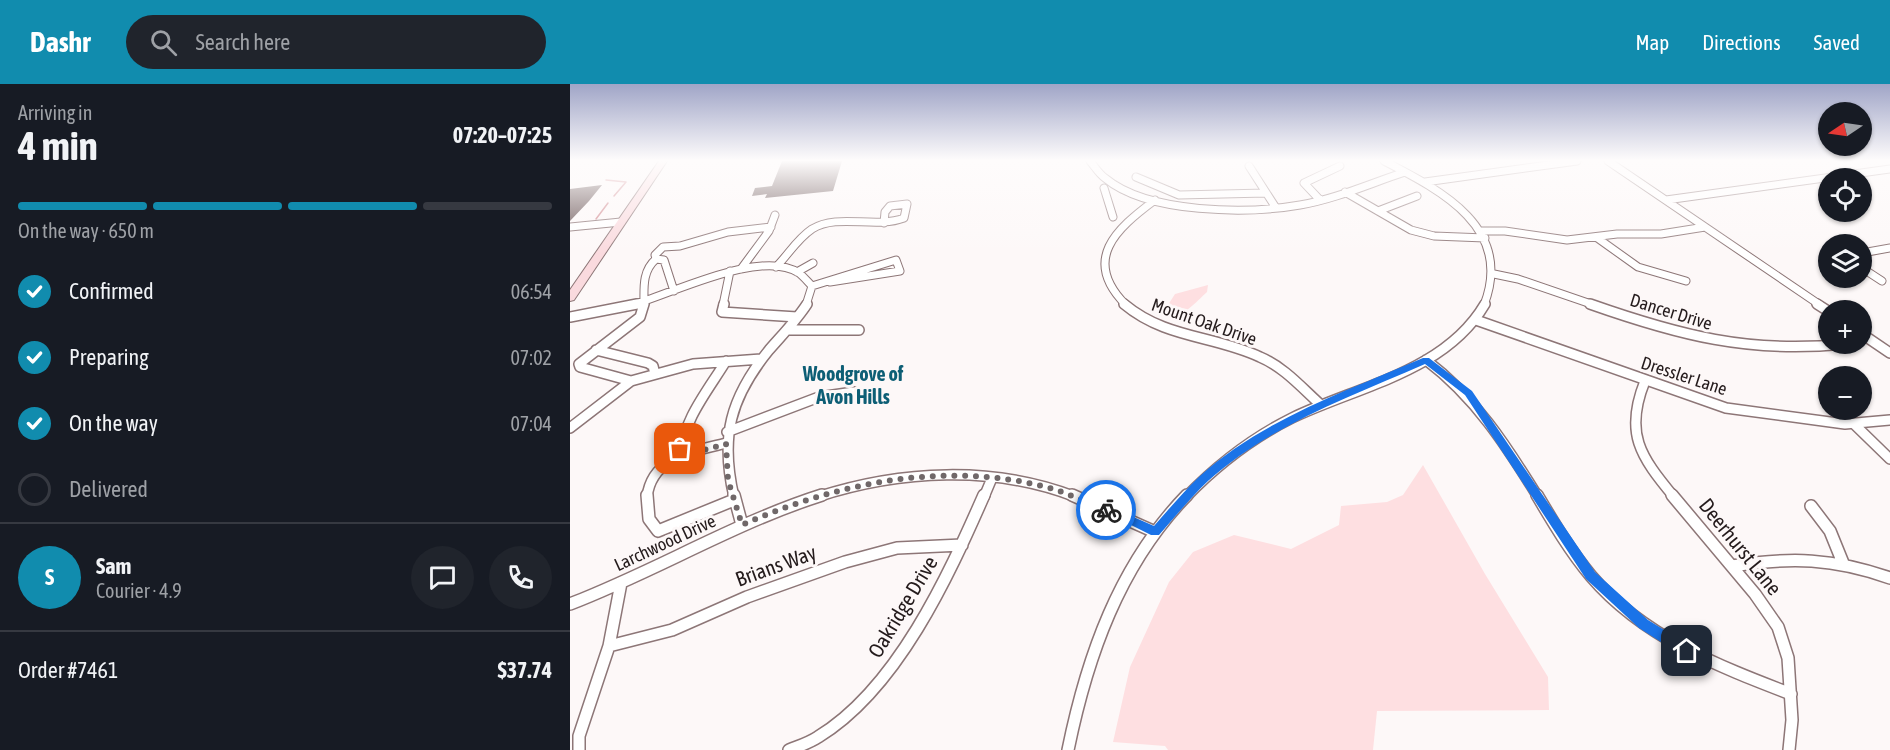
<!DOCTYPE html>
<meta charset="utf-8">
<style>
:root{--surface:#171b24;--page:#20242c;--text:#f1f3f6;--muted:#9ea1a6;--line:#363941;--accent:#118cae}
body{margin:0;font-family:"Asap Condensed",sans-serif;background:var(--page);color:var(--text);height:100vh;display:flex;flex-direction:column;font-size:22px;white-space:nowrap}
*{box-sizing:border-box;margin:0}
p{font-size:20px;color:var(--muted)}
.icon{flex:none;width:33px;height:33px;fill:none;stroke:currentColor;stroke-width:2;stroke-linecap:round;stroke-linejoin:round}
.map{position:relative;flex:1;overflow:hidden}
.sheet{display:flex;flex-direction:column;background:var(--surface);width:570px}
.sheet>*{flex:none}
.needle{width:39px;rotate:257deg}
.fabs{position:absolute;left:1248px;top:18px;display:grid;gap:12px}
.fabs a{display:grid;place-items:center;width:54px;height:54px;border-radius:50%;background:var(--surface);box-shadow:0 2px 4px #0004;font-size:30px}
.pin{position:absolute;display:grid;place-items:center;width:51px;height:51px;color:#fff;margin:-26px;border-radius:12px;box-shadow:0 3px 9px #0006}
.courier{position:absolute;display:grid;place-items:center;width:60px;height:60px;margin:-30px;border:4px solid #1a73e8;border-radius:50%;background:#fff;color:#222;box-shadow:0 2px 8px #0007}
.overview em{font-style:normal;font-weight:700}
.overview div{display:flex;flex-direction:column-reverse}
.overview{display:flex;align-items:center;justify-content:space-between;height:102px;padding:0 18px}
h1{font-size:39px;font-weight:700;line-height:45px}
.bar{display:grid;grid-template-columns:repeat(4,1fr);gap:9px 6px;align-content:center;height:72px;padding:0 18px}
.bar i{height:8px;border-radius:4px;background:var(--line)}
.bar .active{background:var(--accent)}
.bar p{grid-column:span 4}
.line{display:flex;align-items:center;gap:15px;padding:0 18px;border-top:2px solid var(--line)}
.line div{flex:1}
.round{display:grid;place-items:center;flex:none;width:63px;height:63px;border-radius:32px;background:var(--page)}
ol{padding:0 18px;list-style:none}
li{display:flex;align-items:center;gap:18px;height:66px}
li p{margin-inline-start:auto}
li .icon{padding:6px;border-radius:50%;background:var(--accent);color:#fff;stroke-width:4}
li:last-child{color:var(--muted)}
li i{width:33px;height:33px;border:3px solid var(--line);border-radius:50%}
header{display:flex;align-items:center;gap:36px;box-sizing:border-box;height:84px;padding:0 30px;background:var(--accent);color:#fff}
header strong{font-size:28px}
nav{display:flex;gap:33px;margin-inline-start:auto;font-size:21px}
.search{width:420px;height:54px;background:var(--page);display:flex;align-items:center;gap:15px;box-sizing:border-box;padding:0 21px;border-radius:33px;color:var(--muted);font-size:22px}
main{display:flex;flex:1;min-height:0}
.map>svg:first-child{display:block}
.green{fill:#fedfe1}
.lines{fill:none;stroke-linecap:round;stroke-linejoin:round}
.stream{stroke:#d48f95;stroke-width:1.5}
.building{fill:#675253}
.minor-far2-casing{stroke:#8d7677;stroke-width:9}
.minor-far1-casing{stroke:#8d7677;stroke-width:12}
.minor-casing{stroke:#8d7677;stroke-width:14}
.secondary-casing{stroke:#8d7677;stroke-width:2}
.minor-far2{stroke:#fff;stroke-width:7}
.minor-far1{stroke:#fff;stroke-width:9}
.minor{stroke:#fff;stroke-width:11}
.secondary{fill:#fadade;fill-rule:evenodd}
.route{fill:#1a73e8}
.done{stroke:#706869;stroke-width:6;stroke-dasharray:0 10.8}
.labels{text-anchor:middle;stroke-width:6;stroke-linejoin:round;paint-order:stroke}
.street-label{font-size:18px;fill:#241b1c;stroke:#fdf8f8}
.neighbourhood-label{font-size:20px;font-weight:bold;fill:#0d5e75;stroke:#fdf8f8}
.near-street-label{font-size:21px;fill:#241b1c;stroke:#fdf8f8}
</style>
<header>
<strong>Dashr</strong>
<div class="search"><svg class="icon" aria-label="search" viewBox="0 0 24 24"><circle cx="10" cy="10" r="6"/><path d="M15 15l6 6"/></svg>Search here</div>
<nav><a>Map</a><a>Directions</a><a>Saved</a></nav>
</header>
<main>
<section class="sheet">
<div class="overview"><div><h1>4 min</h1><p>Arriving in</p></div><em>07:20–07:25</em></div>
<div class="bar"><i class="active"></i><i class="active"></i><i class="active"></i><i></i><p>On the way · 650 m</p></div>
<ol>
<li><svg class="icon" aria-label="check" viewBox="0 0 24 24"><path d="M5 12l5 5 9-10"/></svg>Confirmed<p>06:54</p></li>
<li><svg class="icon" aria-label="check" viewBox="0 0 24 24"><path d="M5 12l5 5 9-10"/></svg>Preparing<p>07:02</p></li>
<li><svg class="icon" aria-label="check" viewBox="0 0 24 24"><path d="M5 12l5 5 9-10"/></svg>On the way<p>07:04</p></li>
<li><i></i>Delivered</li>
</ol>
<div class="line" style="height:108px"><b class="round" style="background:var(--accent);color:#fff">S</b><div><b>Sam</b><p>Courier · 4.9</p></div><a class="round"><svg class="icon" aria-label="chat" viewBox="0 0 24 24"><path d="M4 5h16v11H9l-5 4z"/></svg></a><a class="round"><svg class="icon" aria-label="phone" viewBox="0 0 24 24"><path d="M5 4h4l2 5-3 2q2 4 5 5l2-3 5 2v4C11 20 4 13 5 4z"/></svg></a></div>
<div class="line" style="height:78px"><div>Order #7461</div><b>$37.74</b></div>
</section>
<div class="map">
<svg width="1320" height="666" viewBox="0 0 1320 666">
<rect width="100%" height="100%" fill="#fdf8f8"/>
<!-- green -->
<path class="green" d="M638,201L637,208C624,220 610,237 591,232L605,210Z
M853,381L915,490L978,593L979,626L807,627L803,666H598L595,662L543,658L560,583L599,498L623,468L664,451L721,465L769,441L771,422L817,418L833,411Z"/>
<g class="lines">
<!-- stream -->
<path class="stream" d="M36,96L56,98L44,112
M26,135L38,119"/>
</g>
<!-- building -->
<path class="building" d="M212,77H272L263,107L195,114L197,110L182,112L185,104L202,102Z
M32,101L19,117L0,137V105Z"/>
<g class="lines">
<defs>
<path id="minor-far2" d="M520,77C525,83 529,90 535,94C578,130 678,130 730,121C766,115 801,99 835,88
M814,77C872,107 944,144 914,221
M1038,77L1250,221
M679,82L706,124
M566,93L609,111L696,109
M855,98L1007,77
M534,104L543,133
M775,108L841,146L864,152L915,154
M750,116L734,99L770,82
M1096,116L1320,85
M808,127L847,112
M0,143L51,138
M911,147H935L997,156L1047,150H1091L1135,143
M1026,153L1068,183L1116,197
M1292,169L1320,164
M86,175L94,176L104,207
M206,183C218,171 227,155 242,145C268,129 305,145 334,134L337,120L320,122L315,128L314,139
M1292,184L1312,197
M171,185L199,147L205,131
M227,188L243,179
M924,190L948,195L1024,221
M242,202L326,176L330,187L260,198
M62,221C102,210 191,164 229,189C233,192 238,198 242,202
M74,221C74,204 72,187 86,175L85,171L93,163L110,162L158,148L201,143
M153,221L160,187
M236,221L242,202
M556,221C511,176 546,145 585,116"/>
<path id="minor-far1" d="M154,220L152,228L227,233
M554,220C596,255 643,251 690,273C714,283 732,304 751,321
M1020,220C1108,251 1180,270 1274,260
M1247,220L1258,227
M0,233L67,220
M906,236L1156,324L1275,340L1320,336
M217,246H289
M1292,250L1320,269
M26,266L78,279L83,282L85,290
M856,276C905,313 936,361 968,413
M61,297L10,283L9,280L70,233L74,220
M1075,297C1054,349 1070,372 1104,413
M1284,340L1320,375
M0,344L61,297L123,280L191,275
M157,348L249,313L284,308
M111,371C112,337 139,305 156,277
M77,413C82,372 123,368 156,359
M164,413C150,353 160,314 199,266C212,251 226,237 237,220
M247,413C330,386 424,381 506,413
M414,413L422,394
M616,413C647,381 682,354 722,334C788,302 875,288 915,220"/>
<path id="minor" d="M77,411L79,435L88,447L164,416
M164,411L172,441
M502,411L585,448
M967,411C983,438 1000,467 1021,492C1073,553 1148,582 1221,610
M1102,411L1185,510L1208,543L1218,574L1222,636L1219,666
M1241,422L1260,447L1273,479
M1162,482C1221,473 1263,474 1320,494
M0,520C86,487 164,439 252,411
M39,562L102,546L177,513L275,478L327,464L392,461
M9,666V652L39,562L51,499
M219,666C229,662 239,659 248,653C327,605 378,493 414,411
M498,666C517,573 549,481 617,411"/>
<path id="secondary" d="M89,77H97L4,216L0,217V206Z"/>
</defs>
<!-- minor-far2 casing -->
<use href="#minor-far2" class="minor-far2-casing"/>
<!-- minor-far1 casing -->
<use href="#minor-far1" class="minor-far1-casing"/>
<!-- minor casing -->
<use href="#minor" class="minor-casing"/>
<!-- secondary casing -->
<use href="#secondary" class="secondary-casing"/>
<!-- minor-far2 -->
<use href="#minor-far2" class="minor-far2"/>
<!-- minor-far1 -->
<use href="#minor-far1" class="minor-far1"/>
<!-- minor -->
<use href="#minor" class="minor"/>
<!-- secondary -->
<use href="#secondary" class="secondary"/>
</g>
<!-- sky -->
<linearGradient id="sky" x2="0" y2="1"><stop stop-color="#a0a5c7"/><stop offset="0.45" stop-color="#fefcfc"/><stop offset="1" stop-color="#fefcfc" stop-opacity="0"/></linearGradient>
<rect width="1320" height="170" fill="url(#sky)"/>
<!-- route -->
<path class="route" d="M853,274H859L902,307L1025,488L1078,536L1122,563V572H1113L1069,544L1016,495L895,311L855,280C780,313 700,341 638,397C621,413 605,433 589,451H581L531,426L536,421L584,442C599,425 614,407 630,392C693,335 777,307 853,274Z"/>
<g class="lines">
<!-- done -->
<path class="done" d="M110,365L111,372L156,360L158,396L172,441C264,400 371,377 472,402C494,407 515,418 536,426"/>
</g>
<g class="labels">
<!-- street labels -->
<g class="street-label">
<text transform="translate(1101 228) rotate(17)" y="6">Dancer Drive</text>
<text transform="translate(634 238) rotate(19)" y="6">Mount Oak Drive</text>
<text transform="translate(1114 292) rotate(18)" y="6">Dressler Lane</text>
<text transform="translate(95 459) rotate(-25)" y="6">Larchwood Drive</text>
</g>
<!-- neighbourhood labels -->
<g class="neighbourhood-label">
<text x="283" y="297">Woodgrove of<tspan x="283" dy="23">Avon Hills</tspan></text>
</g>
<!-- near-street labels -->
<g class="near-street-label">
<text transform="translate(1170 463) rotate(51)" y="7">Deerhurst Lane</text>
<text transform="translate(206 482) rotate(-20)" y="7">Brians Way</text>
<text transform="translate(333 523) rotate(-59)" y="7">Oakridge Drive</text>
</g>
</g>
</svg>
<div class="fabs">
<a><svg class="needle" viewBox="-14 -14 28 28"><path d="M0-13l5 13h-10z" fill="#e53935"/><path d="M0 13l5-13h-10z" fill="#9ea1a6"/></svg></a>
<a><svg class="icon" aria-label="locate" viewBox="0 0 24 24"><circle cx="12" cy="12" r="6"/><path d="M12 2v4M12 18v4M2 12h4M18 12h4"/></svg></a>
<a><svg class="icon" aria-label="layers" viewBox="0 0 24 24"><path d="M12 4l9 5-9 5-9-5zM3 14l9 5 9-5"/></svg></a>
<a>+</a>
<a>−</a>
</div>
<div class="pin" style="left:110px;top:365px;background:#ea580c"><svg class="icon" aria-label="bag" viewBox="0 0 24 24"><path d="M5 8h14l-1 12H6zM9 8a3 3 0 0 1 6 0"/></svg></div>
<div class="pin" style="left:1117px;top:567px;background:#1f2937"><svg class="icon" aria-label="home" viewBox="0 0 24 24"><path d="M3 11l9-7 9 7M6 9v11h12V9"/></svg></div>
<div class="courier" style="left:536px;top:426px"><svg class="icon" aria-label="bike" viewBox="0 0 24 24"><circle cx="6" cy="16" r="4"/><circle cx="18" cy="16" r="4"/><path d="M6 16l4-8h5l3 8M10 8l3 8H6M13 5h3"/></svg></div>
</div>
</main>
